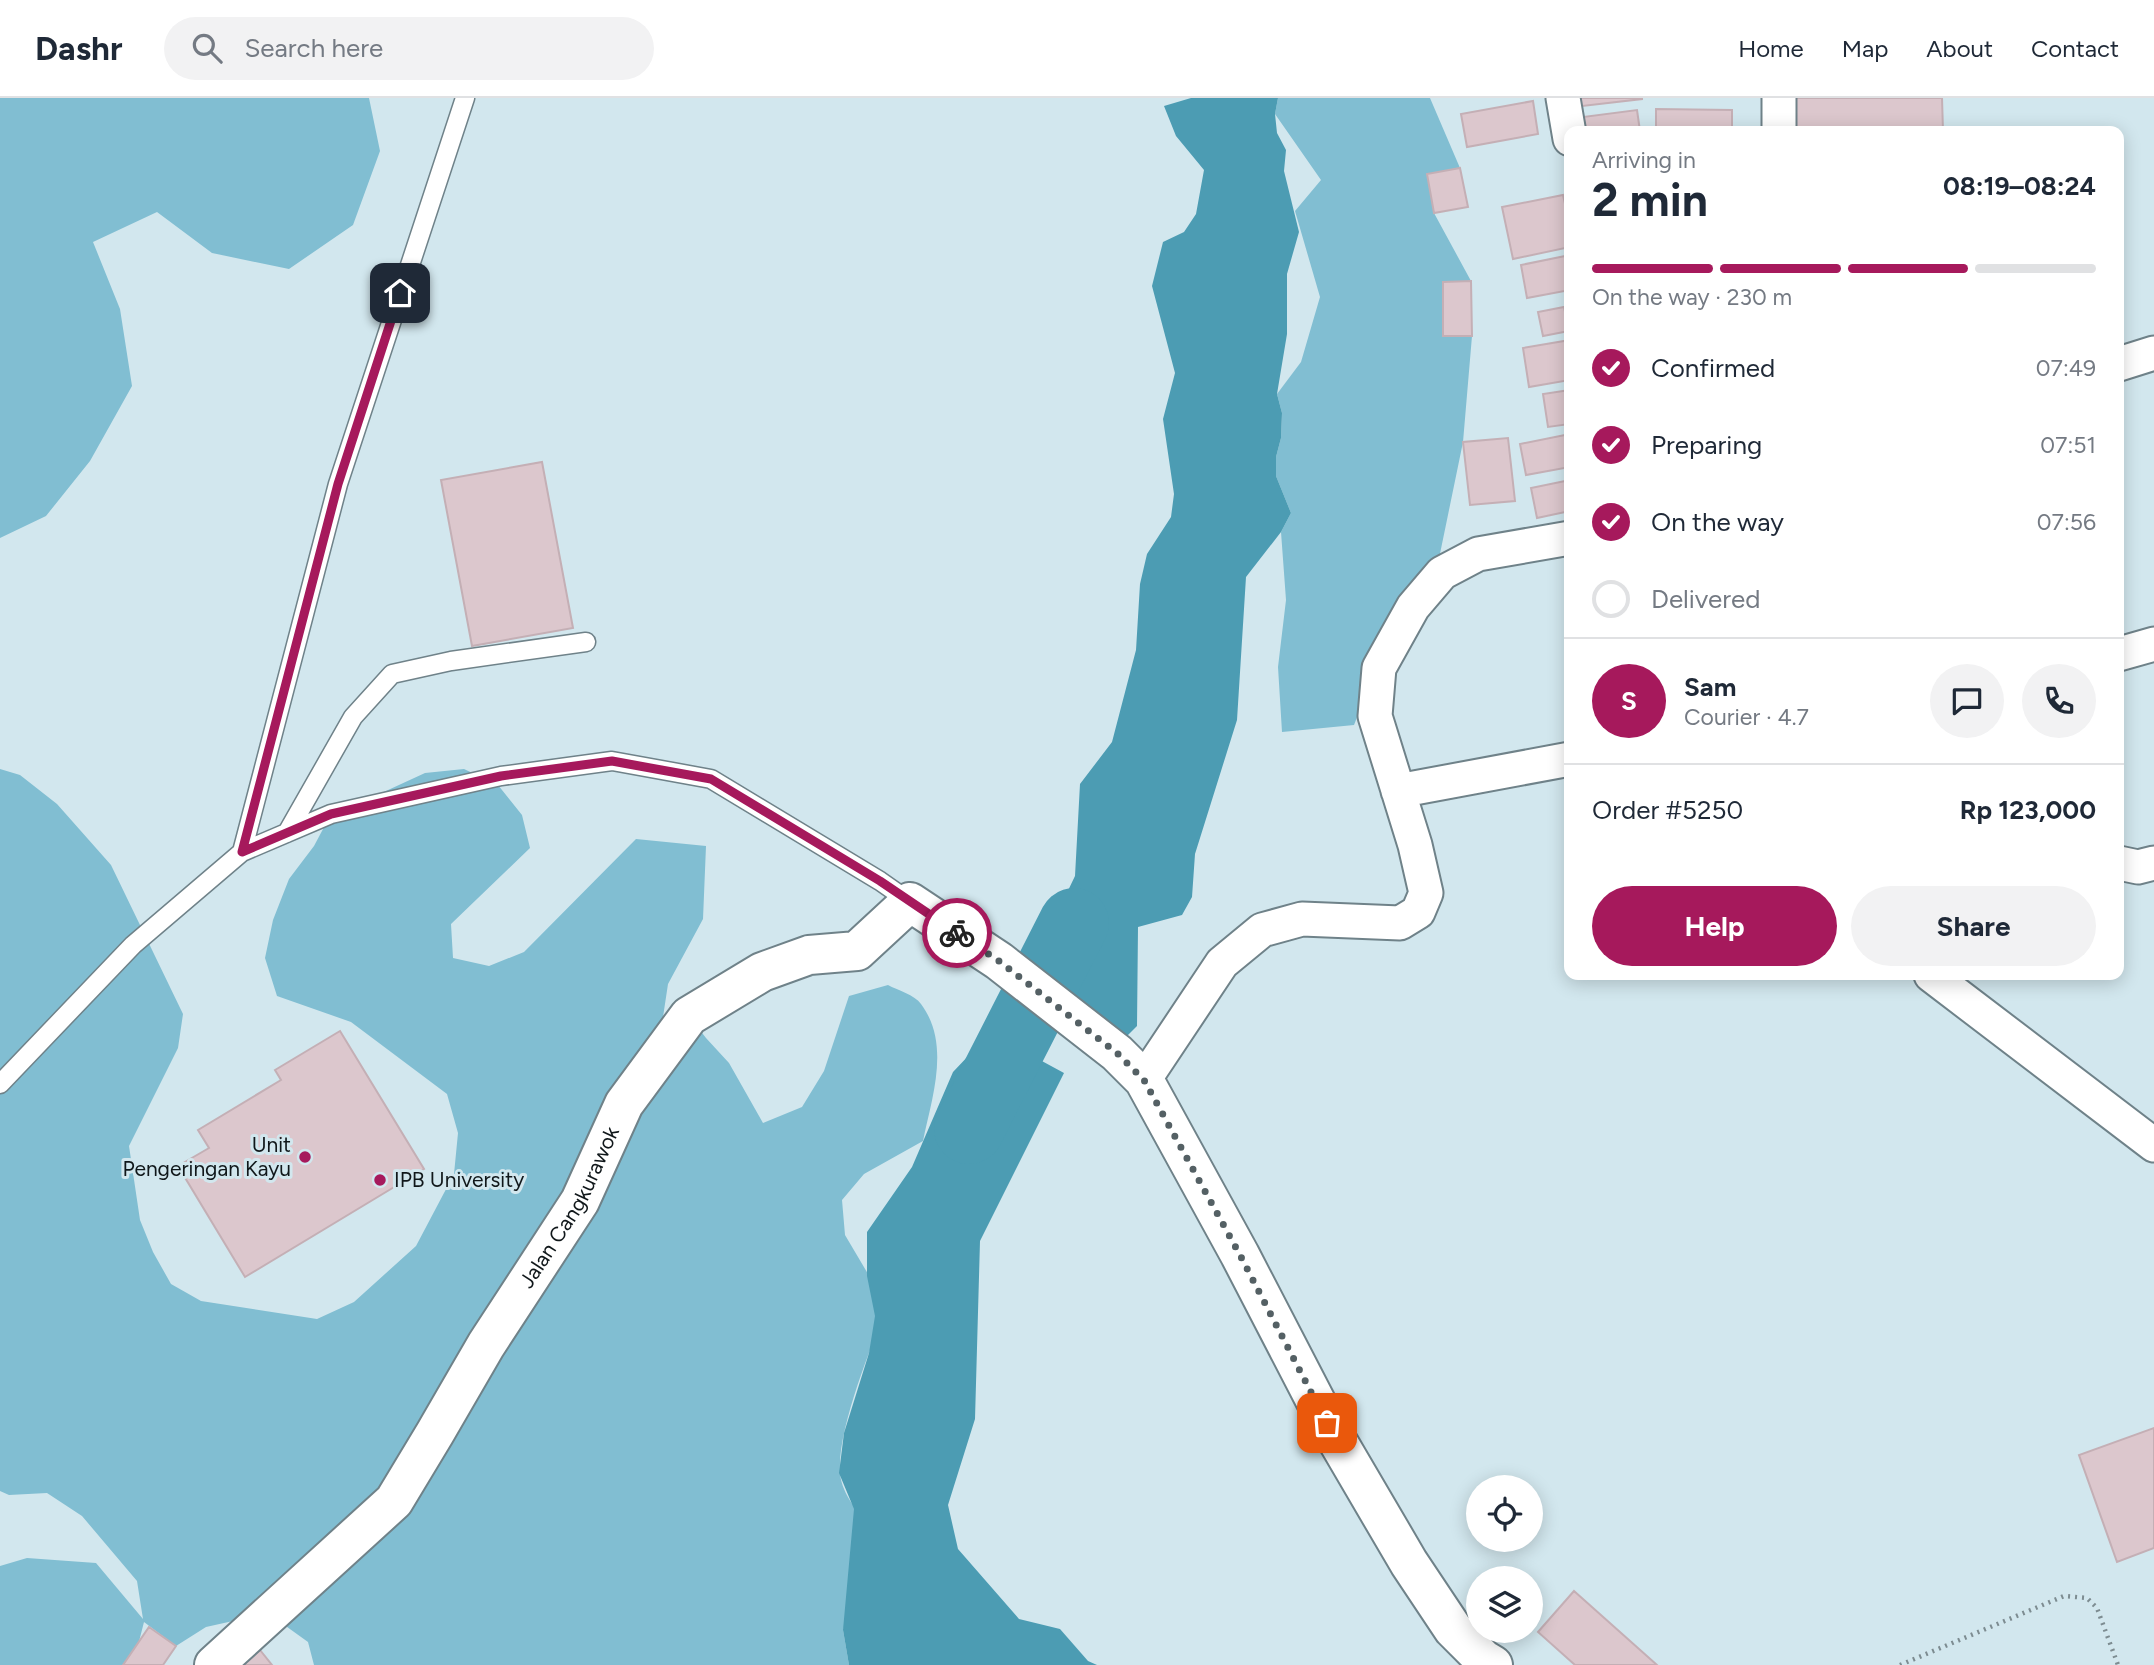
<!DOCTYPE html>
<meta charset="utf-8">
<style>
:root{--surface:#fff;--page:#f2f2f3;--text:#1f2937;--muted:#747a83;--line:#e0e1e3;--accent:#a6195c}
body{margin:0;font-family:Figtree,sans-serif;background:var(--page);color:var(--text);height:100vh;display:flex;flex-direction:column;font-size:26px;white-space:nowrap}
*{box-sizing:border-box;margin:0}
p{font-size:23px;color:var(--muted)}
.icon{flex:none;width:38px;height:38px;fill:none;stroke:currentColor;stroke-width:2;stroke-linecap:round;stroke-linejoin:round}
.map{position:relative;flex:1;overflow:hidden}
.panel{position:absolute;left:1564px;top:28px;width:560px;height:854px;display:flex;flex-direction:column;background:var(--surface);border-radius:14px;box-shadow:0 4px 18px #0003}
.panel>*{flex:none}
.fabs{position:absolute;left:1466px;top:1377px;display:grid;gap:14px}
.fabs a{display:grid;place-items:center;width:77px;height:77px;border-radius:50%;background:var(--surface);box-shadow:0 4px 18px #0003;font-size:35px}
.pin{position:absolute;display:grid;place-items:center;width:60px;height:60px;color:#fff;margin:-30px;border-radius:14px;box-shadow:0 4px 10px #0006}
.courier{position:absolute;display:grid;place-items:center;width:70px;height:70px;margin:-35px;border:5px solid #a6195c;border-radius:50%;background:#fff;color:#222;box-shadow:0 2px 9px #0007}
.headline em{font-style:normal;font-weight:700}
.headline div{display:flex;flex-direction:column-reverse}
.headline{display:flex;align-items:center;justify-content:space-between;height:119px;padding:0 28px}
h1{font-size:46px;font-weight:700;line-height:52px}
.bar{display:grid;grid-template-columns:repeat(4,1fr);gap:10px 7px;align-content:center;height:84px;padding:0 28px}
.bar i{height:9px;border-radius:5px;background:var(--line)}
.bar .active{background:var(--accent)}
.bar p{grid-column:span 4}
.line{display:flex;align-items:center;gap:18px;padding:0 28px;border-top:2px solid var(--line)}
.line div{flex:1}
.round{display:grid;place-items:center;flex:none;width:74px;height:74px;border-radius:37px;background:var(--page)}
ol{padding:0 28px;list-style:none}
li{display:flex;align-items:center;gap:21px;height:77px}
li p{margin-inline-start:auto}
li .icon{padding:7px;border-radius:50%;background:var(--accent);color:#fff;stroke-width:4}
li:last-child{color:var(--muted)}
li i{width:38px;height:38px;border:4px solid var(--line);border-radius:50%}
.action{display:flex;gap:14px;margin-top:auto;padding:14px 28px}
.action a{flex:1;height:80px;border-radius:42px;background:var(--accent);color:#fff;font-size:28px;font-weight:700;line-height:80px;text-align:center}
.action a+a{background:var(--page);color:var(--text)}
header{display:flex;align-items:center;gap:42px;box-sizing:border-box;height:98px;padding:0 35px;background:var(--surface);border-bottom:2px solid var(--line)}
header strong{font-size:33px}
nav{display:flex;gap:38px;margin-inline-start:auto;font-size:24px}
.search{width:490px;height:63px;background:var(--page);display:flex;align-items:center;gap:18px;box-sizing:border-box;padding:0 24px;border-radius:38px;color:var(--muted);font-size:26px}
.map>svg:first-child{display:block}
.green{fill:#81bed2}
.water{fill:#4c9cb3}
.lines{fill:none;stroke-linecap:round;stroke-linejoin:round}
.river{stroke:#4c9cb3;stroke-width:70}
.building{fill:#dcc7cd;stroke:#c4afb5;stroke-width:2}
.lane-casing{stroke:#6f8289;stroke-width:21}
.street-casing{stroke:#6f8289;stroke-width:37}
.secondary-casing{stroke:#6f8289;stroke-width:42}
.path{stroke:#7d8c91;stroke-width:4.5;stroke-dasharray:2 5;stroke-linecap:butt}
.lane{stroke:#fff;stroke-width:18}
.street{stroke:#fff;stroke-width:33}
.secondary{stroke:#fff;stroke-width:38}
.done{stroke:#546064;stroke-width:7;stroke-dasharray:0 12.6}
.route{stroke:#a6195c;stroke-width:9}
.poi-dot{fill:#a6195c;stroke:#d2e7ee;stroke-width:2.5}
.labels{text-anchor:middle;stroke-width:6;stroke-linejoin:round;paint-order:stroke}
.poi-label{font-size:21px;fill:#10171a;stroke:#d2e7ee;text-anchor:end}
.street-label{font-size:21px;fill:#10171a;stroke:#d2e7ee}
</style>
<header>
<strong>Dashr</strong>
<div class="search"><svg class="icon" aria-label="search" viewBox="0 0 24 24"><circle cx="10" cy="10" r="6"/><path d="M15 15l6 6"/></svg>Search here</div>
<nav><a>Home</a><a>Map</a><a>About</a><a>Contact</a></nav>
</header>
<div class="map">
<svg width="2154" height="1567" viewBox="0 0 2154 1567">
<rect width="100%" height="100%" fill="#d2e7ee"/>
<!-- green -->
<path class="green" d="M0,0H369L380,53L353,127L289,171L212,155L157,114L93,144L120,211L132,288L90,363L46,418L0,440Z
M1278,0H1430L1460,70L1427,76L1434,115L1471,183L1472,238L1463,344L1428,514L1385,548L1354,627L1282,634L1278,569L1286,502L1281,434L1291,415L1276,378V359L1281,340L1282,315L1277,296L1301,264L1320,199L1295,113L1321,82L1275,16Z
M0,671L20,677L57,706L111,767L183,916L178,950L129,1048L140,1122L153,1154L171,1186L201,1203L317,1221L354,1204L416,1148L454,1076L458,1035L447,996L351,924L277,898L265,860L273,822L289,781L314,748L331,716L349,710L425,675L464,671L498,687L522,717L530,750L451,826L453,860L489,868L524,854L636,741L706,748L703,821L668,886L663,919L689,918L706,940L729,965L763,1025L802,1009L824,973L849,898L888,887C897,892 915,897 921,906C951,946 932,999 923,1043L864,1076L842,1102L845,1137L887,1208C871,1250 838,1329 840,1373C840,1396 863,1421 877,1437L843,1532L849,1567H314L308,1544L276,1521H242L206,1529L176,1548L144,1524L133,1567H0V1468L27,1460L96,1465L143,1521L137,1483L82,1418L47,1395L9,1397L0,1393Z"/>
<!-- water -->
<path class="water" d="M1191,0H1278L1275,16L1277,35L1286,52L1284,73L1299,134L1287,176V236L1277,296L1282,315L1281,340L1276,359V378L1291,415L1281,434L1246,479L1237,622L1195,756L1192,799L1182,817L1138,829L1137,928L1117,948L1029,874L1075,778L1080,686L1112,644L1136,552L1140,486L1147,456L1171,419L1174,396L1163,321L1175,275L1152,188L1163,144L1184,134L1196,116L1204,72L1176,38L1164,8Z
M990,935L1064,975L980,1143L975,1321L948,1407L958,1451L1019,1521L1060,1531L1088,1563L1097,1567H849L843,1532L854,1411L839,1375L844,1335L869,1255L875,1218L867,1178V1134L912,1069L953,974Z"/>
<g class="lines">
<!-- river -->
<path class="river" d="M969,1031L1074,825"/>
</g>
<!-- building -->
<path class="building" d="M1573,0H1642V1L1574,9Z
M1790,0H1942L1943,33H1791Z
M1533,3L1538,36L1467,49L1461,16Z
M1656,11L1732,12V33H1656Z
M1637,12L1640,33H1576L1575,20Z
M1460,70L1468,109L1434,115L1427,76Z
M1563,97L1570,128V149L1513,161L1502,109Z
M1570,157V192L1527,200L1521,167Z
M1471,183L1472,238H1443V184Z
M1564,209L1569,233L1543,238L1538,214Z
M1570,242V282L1529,289L1523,250Z
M1570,292V326L1548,329L1543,296Z
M1570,336V369L1526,377L1520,346Z
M1508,340L1515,403L1470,407L1463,344Z
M542,364L573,530L472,548L441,382Z
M1570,382V413L1537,420L1531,390Z
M340,933L424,1071L245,1179L178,1068L209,1050L198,1032L281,982L275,972Z
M2154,1330V1450L2117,1464L2079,1357Z
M1574,1493L1657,1567H1575L1538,1534Z
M149,1529L176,1548L163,1567H123Z
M256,1547L272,1567H230Z"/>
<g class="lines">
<defs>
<path id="lane" d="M287,735L353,619L392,576L451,563L586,544
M242,754L338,386L465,0
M0,986L133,847L242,754L331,716L501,678L612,663L711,681L880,783L910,804"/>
<path id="street" d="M1563,0L1570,41
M1779,33V0
M2119,266L2154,255
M2119,556L2154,546
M1398,693L1570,661
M2119,765L2138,769L2154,765
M1931,877L2154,1047
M1144,982L1222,865L1262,832L1302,821L1400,825L1418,814L1426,795L1415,747L1375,618L1379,570L1413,509L1442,475L1478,456L1570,440"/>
<g id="secondary">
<path id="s1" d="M214,1567L394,1403L435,1335L486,1247L580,1103L624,1006L689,918L762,874L809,857L857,853L910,804L999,863L1117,955L1144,982L1240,1157L1327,1325L1409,1465L1453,1531L1483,1561L1493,1567"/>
</g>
</defs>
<!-- lane casing -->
<use href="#lane" class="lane-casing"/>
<!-- street casing -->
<use href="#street" class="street-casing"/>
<!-- secondary casing -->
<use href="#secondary" class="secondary-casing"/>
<!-- path -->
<path class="path" d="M1900,1567L2064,1498L2087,1500L2097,1510L2118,1567"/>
<!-- lane -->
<use href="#lane" class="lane"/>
<!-- street -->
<use href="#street" class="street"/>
<!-- secondary -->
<use href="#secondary" class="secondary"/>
</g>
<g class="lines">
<!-- done -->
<path class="done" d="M957,835L999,863L1117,955L1144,982L1240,1157L1327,1325"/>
<!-- route -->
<path class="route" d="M400,195L338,386L242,754L331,716L501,678L612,663L711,681L880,783L957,835"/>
</g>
<!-- markers -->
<g class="poi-dot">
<circle cx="305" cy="1059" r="7"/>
<circle cx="380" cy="1082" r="7"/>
</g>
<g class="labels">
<!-- poi labels -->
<g class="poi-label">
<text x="291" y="1054">Unit<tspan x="291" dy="24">Pengeringan Kayu</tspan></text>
<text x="394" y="1089" text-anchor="start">IPB University</text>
</g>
<!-- street labels -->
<g class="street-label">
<text dy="7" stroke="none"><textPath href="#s1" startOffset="586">Jalan Cangkurawok</textPath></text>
</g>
</g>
</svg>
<div class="fabs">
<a><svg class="icon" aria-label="locate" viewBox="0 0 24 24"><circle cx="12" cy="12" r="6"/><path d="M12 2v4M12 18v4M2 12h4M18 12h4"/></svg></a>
<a><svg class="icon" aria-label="layers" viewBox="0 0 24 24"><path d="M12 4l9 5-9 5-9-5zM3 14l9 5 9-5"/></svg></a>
</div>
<div class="pin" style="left:1327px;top:1325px;background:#ea580c"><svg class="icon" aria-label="bag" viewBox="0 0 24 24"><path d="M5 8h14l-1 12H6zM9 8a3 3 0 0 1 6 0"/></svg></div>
<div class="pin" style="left:400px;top:195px;background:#1f2937"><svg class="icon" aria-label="home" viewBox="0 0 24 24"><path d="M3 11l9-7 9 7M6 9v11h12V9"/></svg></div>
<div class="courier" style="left:957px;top:835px"><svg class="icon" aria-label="bike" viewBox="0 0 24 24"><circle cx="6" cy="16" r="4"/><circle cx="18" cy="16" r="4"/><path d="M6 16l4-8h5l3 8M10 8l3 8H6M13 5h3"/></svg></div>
<section class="panel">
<div class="headline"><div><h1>2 min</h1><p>Arriving in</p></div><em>08:19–08:24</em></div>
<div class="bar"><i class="active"></i><i class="active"></i><i class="active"></i><i></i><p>On the way · 230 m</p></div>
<ol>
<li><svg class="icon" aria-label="check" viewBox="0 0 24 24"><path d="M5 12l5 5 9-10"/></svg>Confirmed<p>07:49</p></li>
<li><svg class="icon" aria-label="check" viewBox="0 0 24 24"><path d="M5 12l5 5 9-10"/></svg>Preparing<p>07:51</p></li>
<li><svg class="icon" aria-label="check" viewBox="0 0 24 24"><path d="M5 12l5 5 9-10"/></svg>On the way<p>07:56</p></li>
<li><i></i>Delivered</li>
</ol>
<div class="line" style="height:126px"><b class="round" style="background:var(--accent);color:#fff">S</b><div><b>Sam</b><p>Courier · 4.7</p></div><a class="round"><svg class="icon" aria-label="chat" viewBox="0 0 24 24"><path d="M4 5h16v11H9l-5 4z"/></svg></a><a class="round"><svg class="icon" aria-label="phone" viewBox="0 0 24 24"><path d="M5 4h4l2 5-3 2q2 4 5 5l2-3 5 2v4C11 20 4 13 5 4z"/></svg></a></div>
<div class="line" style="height:91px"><div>Order #5250</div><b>Rp 123,000</b></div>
<div class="action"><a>Help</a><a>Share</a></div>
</section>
</div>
